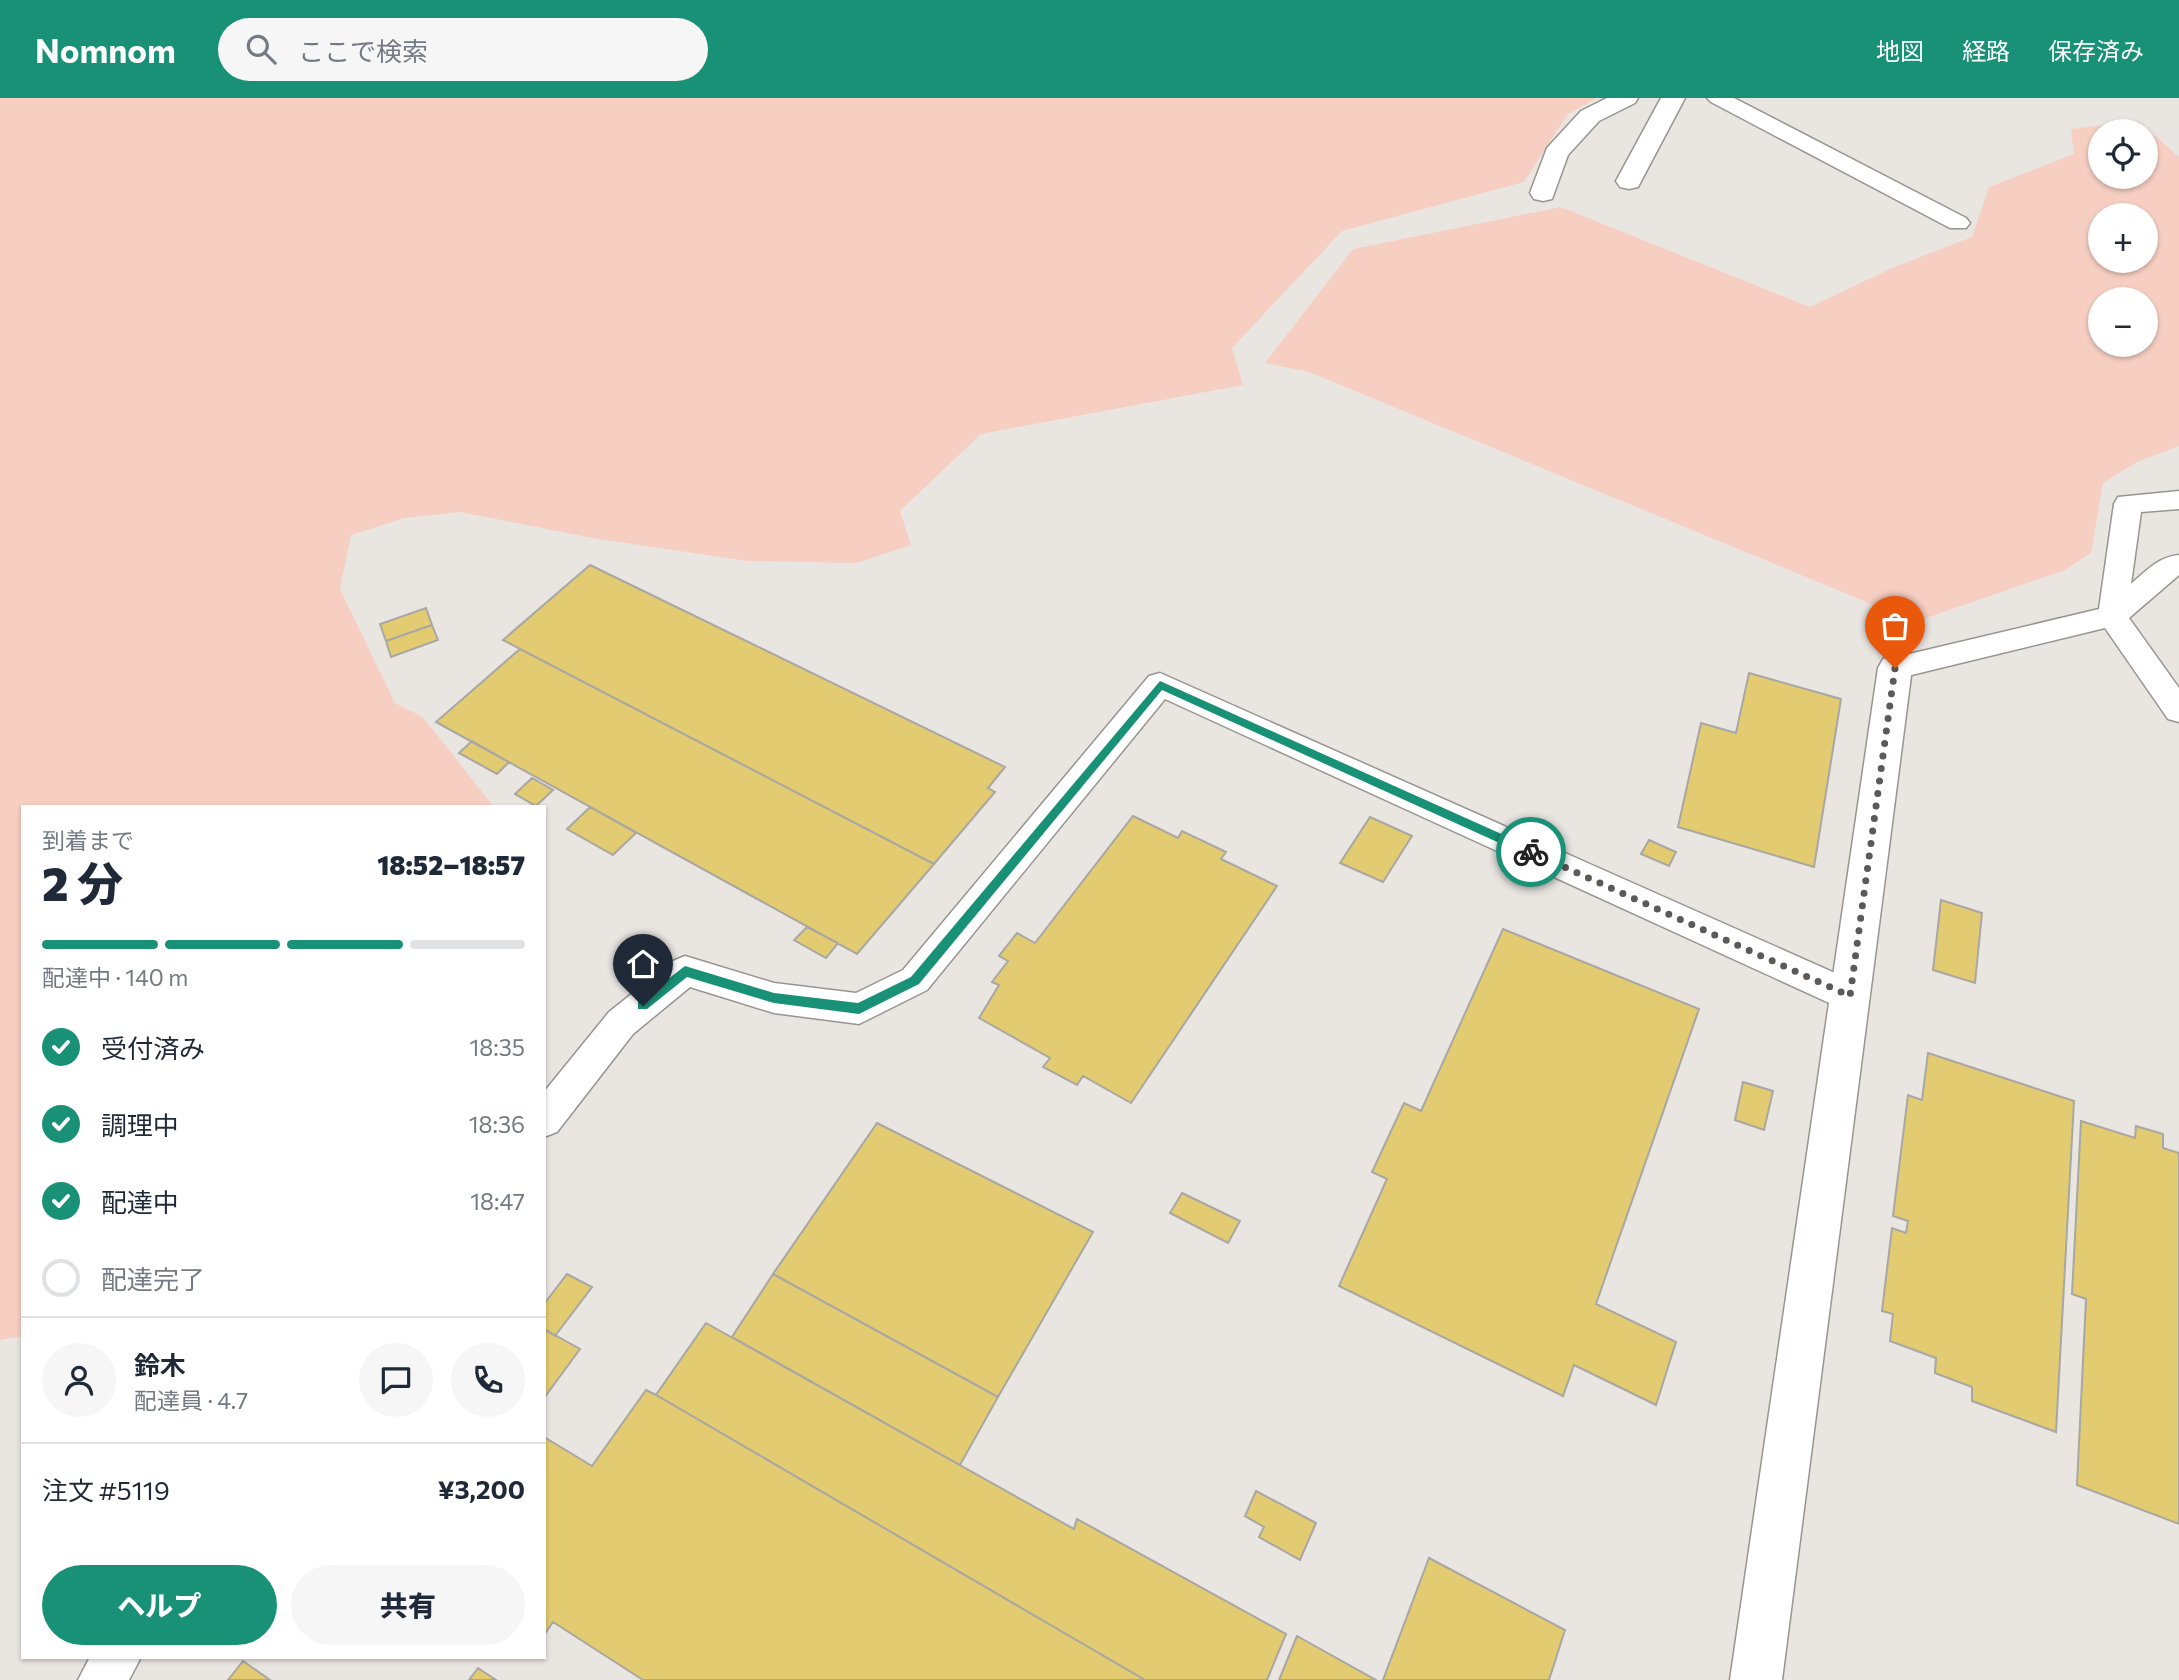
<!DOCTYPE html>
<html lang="ja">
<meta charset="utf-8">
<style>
:root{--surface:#fff;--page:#f6f6f7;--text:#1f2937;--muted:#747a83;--line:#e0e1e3;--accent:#199176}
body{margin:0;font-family:Commissioner,"Noto Sans JP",sans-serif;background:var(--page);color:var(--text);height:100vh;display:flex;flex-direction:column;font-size:26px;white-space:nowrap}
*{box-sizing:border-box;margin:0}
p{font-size:23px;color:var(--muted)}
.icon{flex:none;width:38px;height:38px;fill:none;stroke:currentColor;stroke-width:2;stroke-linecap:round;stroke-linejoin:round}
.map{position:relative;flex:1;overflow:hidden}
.drawer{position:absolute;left:21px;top:707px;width:525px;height:854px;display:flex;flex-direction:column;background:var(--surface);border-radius:0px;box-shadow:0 2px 5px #0004}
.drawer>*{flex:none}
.tools{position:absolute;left:2088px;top:21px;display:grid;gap:14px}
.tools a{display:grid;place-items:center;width:70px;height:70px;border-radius:50%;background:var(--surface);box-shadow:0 2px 5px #0004;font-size:35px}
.pin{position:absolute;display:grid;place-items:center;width:60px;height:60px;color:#fff;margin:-72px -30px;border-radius:50% 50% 50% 0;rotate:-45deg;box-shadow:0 0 7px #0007}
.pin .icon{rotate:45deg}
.courier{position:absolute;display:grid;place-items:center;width:70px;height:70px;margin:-35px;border:5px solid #199176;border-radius:50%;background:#fff;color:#222;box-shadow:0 2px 9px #0007}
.summary em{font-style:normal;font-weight:800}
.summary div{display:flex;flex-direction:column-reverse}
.summary{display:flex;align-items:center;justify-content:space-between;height:119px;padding:0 21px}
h1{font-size:46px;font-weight:800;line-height:52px}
.bar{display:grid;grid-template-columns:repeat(4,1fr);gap:10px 7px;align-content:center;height:84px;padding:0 21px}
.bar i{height:9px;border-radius:5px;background:var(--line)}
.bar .current{background:var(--accent)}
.bar p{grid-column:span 4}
.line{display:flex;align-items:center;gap:18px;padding:0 21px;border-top:2px solid var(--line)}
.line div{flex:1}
.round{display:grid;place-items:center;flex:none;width:74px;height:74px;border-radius:37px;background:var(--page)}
ol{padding:0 21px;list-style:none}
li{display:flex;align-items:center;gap:21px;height:77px}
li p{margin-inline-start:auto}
li .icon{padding:7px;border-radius:50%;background:var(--accent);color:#fff;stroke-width:4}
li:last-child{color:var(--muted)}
li i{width:38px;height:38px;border:4px solid var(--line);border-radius:50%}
.button{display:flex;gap:14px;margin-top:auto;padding:14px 21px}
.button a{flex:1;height:80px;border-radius:42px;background:var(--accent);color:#fff;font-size:28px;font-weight:800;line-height:80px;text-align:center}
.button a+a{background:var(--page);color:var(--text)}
header{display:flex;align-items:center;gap:42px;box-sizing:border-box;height:98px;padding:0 35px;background:var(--accent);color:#fff}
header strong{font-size:33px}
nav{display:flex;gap:38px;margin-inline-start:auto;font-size:24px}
.search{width:490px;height:63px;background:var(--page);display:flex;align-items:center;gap:18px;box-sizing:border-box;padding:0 24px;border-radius:38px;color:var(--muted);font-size:26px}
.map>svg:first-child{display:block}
.green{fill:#f7cfc2;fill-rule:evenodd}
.building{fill:#e2cb70;stroke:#a8a7a3;stroke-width:2}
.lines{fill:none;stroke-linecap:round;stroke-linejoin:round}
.service-casing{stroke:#989591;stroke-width:3}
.minor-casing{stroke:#989591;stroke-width:3}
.tertiary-casing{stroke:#989591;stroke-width:3}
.service{fill:#fff;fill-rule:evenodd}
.minor{fill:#fff;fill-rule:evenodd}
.tertiary{fill:#fff;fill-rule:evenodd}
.route{fill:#199176}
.done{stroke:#5b5a58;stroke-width:7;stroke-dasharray:0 12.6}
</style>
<header>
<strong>Nomnom</strong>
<div class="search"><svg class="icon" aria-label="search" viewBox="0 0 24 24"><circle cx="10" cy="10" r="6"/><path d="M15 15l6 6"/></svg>ここで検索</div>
<nav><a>地図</a><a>経路</a><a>保存済み</a></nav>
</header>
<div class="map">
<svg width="2179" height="1582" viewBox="0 0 2179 1582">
<rect width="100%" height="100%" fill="#e9e6e2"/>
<!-- green -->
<path class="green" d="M0,0H1597L1568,16L1524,84L1342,133L1232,250L1243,287L981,336L900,413L911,447L857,465L747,463L598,441L460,414L405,420L351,437L340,491L395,605L423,619L494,709H23V1238L0,1242Z
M2139,23L2179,59V348L2137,364L2103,385L2091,455L2065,472L1915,524L1309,274L1265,265L1353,151L1561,109L1810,209L1892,170L1972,139L1989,89L2074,56L2071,31ZM2100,33H2146V79H2100ZM2100,117H2146V163H2100ZM2100,201H2146V247H2100Z"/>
<!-- building -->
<path class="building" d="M590,467L1005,669L988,690L995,694L934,766L503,542Z
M426,510L432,527L386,543L380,526Z
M432,527L438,542L391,559L386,543Z
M520,551L934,766L857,856L436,624Z
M1749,575L1841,601L1814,769L1678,729L1701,625L1736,635Z
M472,643L509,664L497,676L459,655Z
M532,680L553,692L536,708L515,696Z
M590,709L636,735L613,757L567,731Z
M1133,718L1178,740L1182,733L1226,754L1221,761L1277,788L1131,1005L1083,978L1077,987L1043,969L1050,960L979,920L999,887L992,884L1008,863L999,858L1017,835L1035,845Z
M1370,719L1412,738L1383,784L1340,765Z
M1649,742L1676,754L1669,768L1641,756Z
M1941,802L1982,815L1975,885L1933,872Z
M807,829L838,845L826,860L794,842Z
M1503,831L1699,911L1596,1206L1676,1244L1656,1307L1574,1267L1563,1298L1339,1188L1387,1081L1372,1074L1404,1005L1421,1013Z
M1928,955L2074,1003L2056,1334L1972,1303V1289L1935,1275L1936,1260L1890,1243L1893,1216L1882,1213L1892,1130L1906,1135L1908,1123L1893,1118L1908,997L1922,1002Z
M1743,984L1773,993L1764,1032L1735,1022Z
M2081,1023L2135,1040L2136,1028L2163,1036V1050L2179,1055V1426L2077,1387L2086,1201L2072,1196Z
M877,1025L1093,1134L998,1299L773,1176Z
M1182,1095L1240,1123L1228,1145L1170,1115Z
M567,1176L592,1189L555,1238L544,1231V1206Z
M773,1176L998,1299L960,1367L732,1239Z
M706,1225L1074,1431L1077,1421L1286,1536L1267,1582H1145L656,1297Z
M544,1231L580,1251L544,1300Z
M646,1292L656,1297L1145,1582H643L553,1524L544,1537V1339L592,1368Z
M1256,1393L1316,1425L1300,1462L1259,1439L1264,1429L1245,1418Z
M1429,1460L1565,1532L1549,1582H1383Z
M1297,1538L1376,1582H1279Z
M243,1563L270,1582H228Z
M478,1570L496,1582H469Z"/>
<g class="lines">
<defs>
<path id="service" d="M1707,0H1734L1966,120L1970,125L1966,130H1950L1711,4Z
M2179,393V411L2141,414L2131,486C2146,473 2158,459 2179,457V477L2129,520L2179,590V624L2168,621L2105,530L1895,581L1884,578L1880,570L1884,562L2099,511L2114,406L2118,399Z
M1160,575L1862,887L1867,898L1862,909L1850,913L1838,909L1165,601L927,892L859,926L774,915L690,889L633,936L557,1034L544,1039V994L609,914L673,863L685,858L774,885L856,895L903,872L1149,578Z
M90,1559H141L129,1582H78Z"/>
<path id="minor" d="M1607,0H1638L1635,5L1599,23L1568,57L1552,101L1543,103L1534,101L1530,95L1547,50L1581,13Z
M1661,0H1685L1638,89L1629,91L1620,89L1616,83Z"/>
<path id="tertiary" d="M1895,557L1907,561L1912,570L1782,1582H1730L1878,570L1883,561Z"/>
</defs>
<!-- service casing -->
<use href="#service" class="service-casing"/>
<!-- minor casing -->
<use href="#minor" class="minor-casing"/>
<!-- tertiary casing -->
<use href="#tertiary" class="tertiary-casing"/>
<!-- service -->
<use href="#service" class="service"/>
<!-- minor -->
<use href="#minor" class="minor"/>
<!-- tertiary -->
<use href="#tertiary" class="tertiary"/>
</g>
<!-- route -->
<path class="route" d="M1160,583L1535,751L1537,754L1531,759L1528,758L1162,592L919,886L859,916L774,905L687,879L647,911H638V904L685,868L774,895L858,905L911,879Z"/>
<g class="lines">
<!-- done -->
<path class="done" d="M1531,754L1850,898L1895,570"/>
</g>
</svg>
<div class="tools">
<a><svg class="icon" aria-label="locate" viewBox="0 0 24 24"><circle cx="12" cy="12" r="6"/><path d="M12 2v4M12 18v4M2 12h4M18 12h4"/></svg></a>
<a>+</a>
<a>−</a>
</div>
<div class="pin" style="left:1895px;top:570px;background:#ea580c"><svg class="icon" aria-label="bag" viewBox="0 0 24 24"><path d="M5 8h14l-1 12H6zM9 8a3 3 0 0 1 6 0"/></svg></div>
<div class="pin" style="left:643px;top:908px;background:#1f2937"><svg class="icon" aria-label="home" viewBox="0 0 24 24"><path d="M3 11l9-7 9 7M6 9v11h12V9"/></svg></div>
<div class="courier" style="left:1531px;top:754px"><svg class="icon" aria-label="bike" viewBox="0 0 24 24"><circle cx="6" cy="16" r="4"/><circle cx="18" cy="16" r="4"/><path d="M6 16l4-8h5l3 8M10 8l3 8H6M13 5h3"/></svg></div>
<section class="drawer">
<div class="summary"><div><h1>2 分</h1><p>到着まで</p></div><em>18:52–18:57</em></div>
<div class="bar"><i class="current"></i><i class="current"></i><i class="current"></i><i></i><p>配達中 · 140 m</p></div>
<ol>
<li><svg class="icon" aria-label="check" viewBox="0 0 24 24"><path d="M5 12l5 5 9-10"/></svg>受付済み<p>18:35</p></li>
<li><svg class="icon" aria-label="check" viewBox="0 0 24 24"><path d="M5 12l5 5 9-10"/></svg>調理中<p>18:36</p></li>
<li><svg class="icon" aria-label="check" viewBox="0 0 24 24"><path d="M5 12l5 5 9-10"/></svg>配達中<p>18:47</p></li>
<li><i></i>配達完了</li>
</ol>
<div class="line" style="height:126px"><a class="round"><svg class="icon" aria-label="person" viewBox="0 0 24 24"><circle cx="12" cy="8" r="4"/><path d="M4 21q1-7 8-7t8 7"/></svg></a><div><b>鈴木</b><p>配達員 · 4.7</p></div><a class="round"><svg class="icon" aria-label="chat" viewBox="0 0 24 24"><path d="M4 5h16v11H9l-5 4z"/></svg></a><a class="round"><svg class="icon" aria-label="phone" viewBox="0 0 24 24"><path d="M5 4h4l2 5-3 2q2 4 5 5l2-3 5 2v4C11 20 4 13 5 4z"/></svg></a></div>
<div class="line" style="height:91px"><div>注文 #5119</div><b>¥3,200</b></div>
<div class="button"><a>ヘルプ</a><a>共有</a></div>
</section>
</div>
